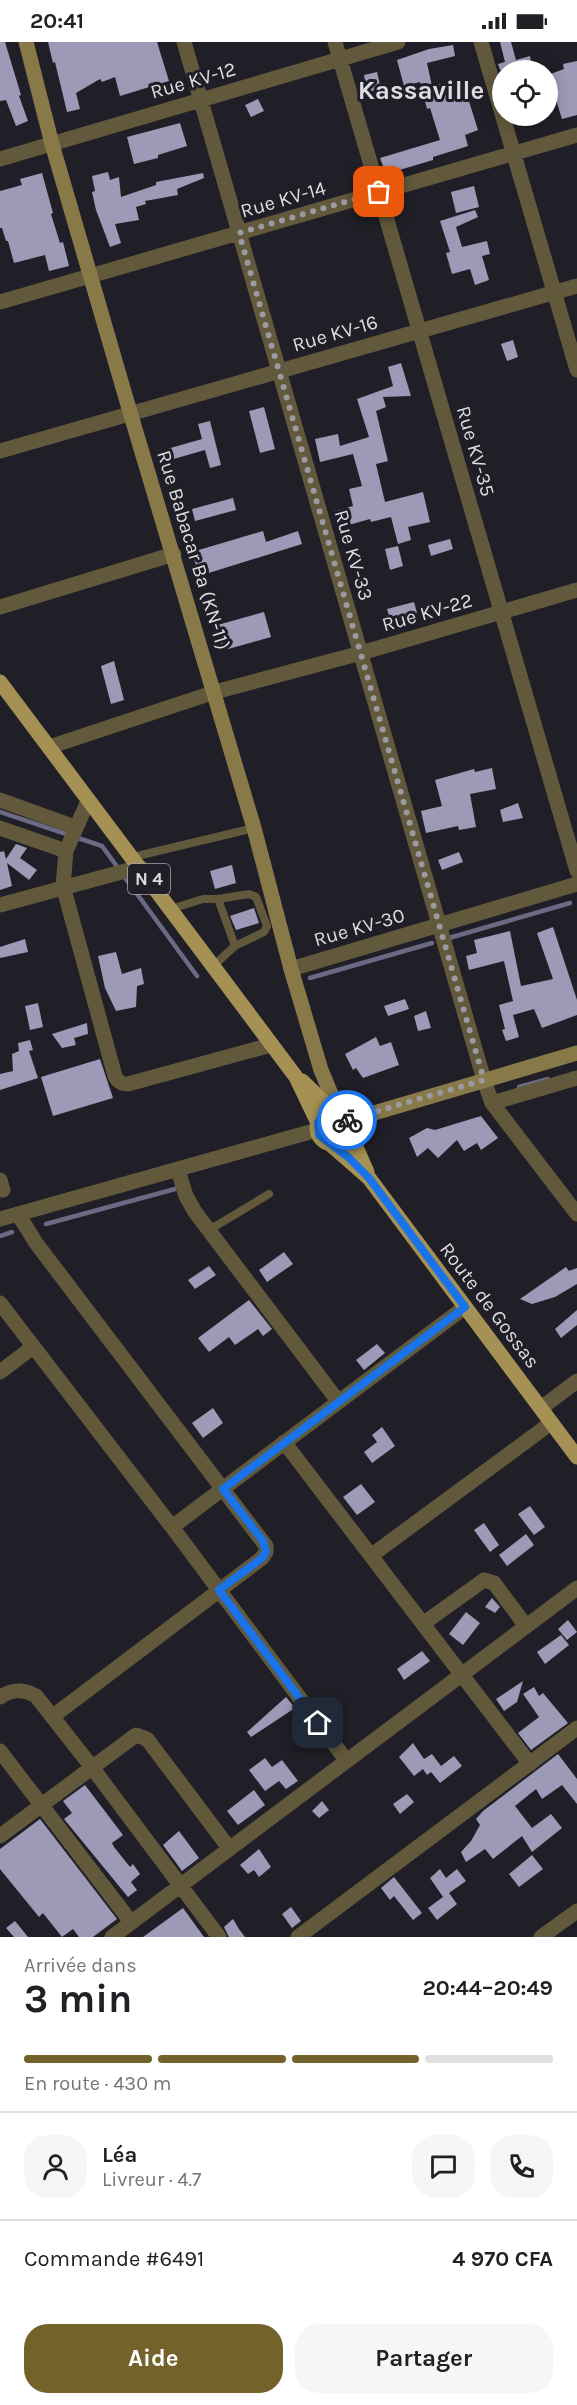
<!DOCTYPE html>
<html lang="fr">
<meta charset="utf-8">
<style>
:root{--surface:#fff;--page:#f6f6f6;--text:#202124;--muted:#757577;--line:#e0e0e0;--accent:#73632b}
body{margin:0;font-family:Karla,sans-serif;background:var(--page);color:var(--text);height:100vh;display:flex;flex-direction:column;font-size:22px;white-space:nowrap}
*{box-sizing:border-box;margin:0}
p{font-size:20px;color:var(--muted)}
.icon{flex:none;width:33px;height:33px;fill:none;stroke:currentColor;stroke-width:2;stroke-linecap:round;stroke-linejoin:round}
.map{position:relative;height:1895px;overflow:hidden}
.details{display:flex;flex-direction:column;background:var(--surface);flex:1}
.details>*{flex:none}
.buttons{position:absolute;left:492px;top:18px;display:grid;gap:12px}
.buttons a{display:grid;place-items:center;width:66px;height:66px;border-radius:50%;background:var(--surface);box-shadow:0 3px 15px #0003;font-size:30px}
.pin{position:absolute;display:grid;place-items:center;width:51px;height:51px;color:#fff;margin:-26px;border-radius:12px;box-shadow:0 3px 9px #0006}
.courier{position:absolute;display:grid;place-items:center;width:60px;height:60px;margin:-30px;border:4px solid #1a73e8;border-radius:50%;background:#fff;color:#222;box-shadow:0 2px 8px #0007}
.headline em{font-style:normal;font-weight:700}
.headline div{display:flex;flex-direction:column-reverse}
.headline{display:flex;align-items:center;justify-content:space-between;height:102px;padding:0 24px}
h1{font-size:39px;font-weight:700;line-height:45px}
.bar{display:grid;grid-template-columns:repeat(4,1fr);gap:9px 6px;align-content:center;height:72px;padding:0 24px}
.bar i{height:8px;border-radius:4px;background:var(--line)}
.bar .current{background:var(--accent)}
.bar p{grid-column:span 4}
.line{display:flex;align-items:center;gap:15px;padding:0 24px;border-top:2px solid var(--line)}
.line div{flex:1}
.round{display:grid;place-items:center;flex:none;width:63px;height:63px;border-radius:24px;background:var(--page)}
.action{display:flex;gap:12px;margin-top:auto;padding:12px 24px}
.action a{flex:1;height:69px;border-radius:24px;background:var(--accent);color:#fff;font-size:24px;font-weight:700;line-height:69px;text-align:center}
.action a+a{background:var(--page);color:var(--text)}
.status{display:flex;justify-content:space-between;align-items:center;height:42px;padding:0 30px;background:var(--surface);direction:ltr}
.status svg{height:16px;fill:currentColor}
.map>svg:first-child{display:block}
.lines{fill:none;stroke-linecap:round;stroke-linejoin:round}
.stream{stroke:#6b6983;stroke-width:4.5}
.building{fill:#9c9ab6}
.lane{stroke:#62593c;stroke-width:8}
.street{stroke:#62593c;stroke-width:15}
.secondary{stroke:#887949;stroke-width:15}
.primary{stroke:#a59153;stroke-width:15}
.done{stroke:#9a9aa1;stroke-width:6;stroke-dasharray:0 10.8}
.route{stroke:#1a73e8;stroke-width:8}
.labels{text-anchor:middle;stroke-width:6;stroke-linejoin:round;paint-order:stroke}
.shield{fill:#201f27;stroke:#a4a3aa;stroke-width:1.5}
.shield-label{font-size:18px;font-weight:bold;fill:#dcdce2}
.street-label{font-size:20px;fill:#dcdce2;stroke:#201f27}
.district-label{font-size:26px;font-weight:bold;fill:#dcdce2;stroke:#201f27}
</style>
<div class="status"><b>20:41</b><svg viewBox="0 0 49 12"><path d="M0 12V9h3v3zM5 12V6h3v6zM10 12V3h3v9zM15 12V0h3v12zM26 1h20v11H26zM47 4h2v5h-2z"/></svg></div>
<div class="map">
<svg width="577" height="1895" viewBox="0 0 577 1895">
<rect width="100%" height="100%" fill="#201f27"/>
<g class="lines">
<!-- stream -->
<path class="stream" d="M0,770L102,804L197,934
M449,896L570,861
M310,936L432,901
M519,1045L548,1037
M46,1182L175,1147
M0,1194L12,1190"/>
</g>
<!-- building -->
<path class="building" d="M0,0H5L21,53L19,54L28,79L16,84L6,58L0,59Z
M48,0H157L169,39L120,54L115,35L102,40L100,37L76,51L80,67L67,70L55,20L53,21Z
M500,0H511L516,18L530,14L532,28H500L498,22L505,20Z
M453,3L455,14L427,21L432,44L462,37L478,88L465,93L468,104L433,115V118L386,132L380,116L440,98L430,66L427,67L420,40L404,44L397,18L429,7Z
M577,19V73L562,77L552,45L548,47V33L564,27L563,22Z
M377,30L381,47L367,50L364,33Z
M258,57L264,69L251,75L245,63Z
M180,81L187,104L158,113V116L134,122L127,95Z
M108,130L110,138L119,135L121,155L156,143V140L203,131L204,136L177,147L178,153L145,159L146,162L136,165L139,178L115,182L121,201L110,205L96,168L92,150L95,149L92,134Z
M42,131L53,171L51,172L60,201L63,200L69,224L49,229L45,213L14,221L8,199H6L2,186H0V149L22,143L20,137Z
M474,144L479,165L456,171L451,150Z
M475,168L478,175L456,185L462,205L487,199L490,212L482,214L489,238L475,243L470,227L452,232L446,211L450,210L440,179Z
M513,298L518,315L507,319L501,302Z
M401,321L411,354L383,355L386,365L376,369L388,419L376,422L385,460L423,450L430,480L408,485L411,498L398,502L391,475L371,480L370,477L338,486L334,469L353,464L349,447L362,444L353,412L320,420L315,397L338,392L340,404L369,395L357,357L393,344L388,325Z
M264,365L275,407L260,411L249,369Z
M210,379L221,423L210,426L205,408L170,418L167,407L202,397L198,382Z
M233,456L236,468L195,479L192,467Z
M263,489L266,500L298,489L302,502L199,534L192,510Z
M450,497L453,507L431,514L428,503Z
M398,504L403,524L390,528L385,507Z
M414,560L417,571L390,578L387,567Z
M264,570L271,595L221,609L214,584Z
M114,619L124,658L111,662L101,624Z
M492,726L496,747L470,752L476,785L459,788L458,784L426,791L421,769L442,764L435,738L474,727L475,730Z
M518,761L523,776L503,780L500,768Z
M16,802L27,806L20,816L37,828L29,838L7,821L12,844L0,848V810L4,809L6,817Z
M459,810L463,820L442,828L438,818Z
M232,823L236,841L215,847L210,829Z
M254,866L259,881L236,888L230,874Z
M553,885L577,958V973L542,986L534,967L513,973L519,995L506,999L502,988L505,987L499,963L513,959L504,919L469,928L466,914L477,911L474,898L510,889L521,944L553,937L537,891Z
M25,897L28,910L0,916V905Z
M116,910L122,932L141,926L144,942L137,944L136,965L116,969L105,946L98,914Z
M405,957L409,967L388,974L384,964Z
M38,961L43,985L30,988L25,964Z
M426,969L431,986L418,989L414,974Z
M87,981L88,992L74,996L76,1003L62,1006L52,992Z
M376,995L380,1004L391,1000L399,1023L363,1036L356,1026L353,1028L345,1012Z
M30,998L33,1008L29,1009L38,1036L0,1048V1032L13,1029L12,1012L19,1009L18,1001Z
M100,1017L113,1056L53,1074L41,1035Z
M481,1074L498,1096L481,1108L477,1101L464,1109L457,1098L438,1116L428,1106L417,1115L409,1096L427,1086L435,1088Z
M284,1210L293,1222L267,1240L259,1228Z
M209,1224L216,1233L195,1247L188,1238Z
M566,1225L569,1229L577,1226V1242L555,1255L532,1262L520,1257Z
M249,1258L272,1287L263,1294L258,1287L235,1303L229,1295L209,1310L198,1296Z
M577,1268V1283L561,1296L555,1287Z
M377,1302L385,1311L364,1328L356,1318Z
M213,1366L223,1381L203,1396L192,1381Z
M382,1385L395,1404L372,1421L364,1410L377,1400L372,1393Z
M361,1442L375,1460L357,1473L343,1455Z
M530,1464L545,1485L534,1493L518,1472Z
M484,1481L499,1503L490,1510L474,1488Z
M526,1492L534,1503L507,1524L499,1513Z
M492,1556L500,1565L495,1571L485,1565Z
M466,1570L480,1581L463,1603L449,1592Z
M568,1578L577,1590L567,1598L558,1587Z
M561,1593L569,1603L545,1622L537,1610Z
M422,1609L430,1619L404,1638L397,1627Z
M523,1639L517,1660L504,1669L496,1657Z
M534,1645L539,1654L543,1651L568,1681L531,1708L518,1691L539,1675L523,1652Z
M286,1655L295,1666L251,1695L247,1690Z
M413,1701L424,1717L432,1712L441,1724L454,1714L462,1724L440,1741L431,1730L427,1733L423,1727L414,1734L399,1715Z
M558,1712L577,1737V1762L562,1743L542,1757L536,1747L515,1764L532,1786L551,1772L562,1786L532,1810L522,1794L493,1817L485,1807L466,1820L461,1810L471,1799L480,1783L476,1777L483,1769Z
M265,1716L272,1725L282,1718L298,1739L286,1747L279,1739L265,1749L249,1728Z
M85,1743L123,1793L112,1801L114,1805L130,1825L133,1822L140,1832L131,1840L137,1848L128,1855L64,1777L72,1771L63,1759Z
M254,1748L265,1763L238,1783L227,1769Z
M407,1752L414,1760L400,1772L393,1762Z
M322,1759L329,1768L319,1776L312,1769Z
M40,1777L117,1877L93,1895H79L73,1887L62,1895L43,1871L39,1875L0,1827V1807Z
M179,1789L199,1816L182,1829L163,1803Z
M259,1807L271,1825L259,1835L254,1828L248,1832L240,1823Z
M532,1813L543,1827L519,1845L509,1832Z
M440,1827L446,1836L457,1827L466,1839L449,1851L457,1862L437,1878L428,1866L443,1855L430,1836Z
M394,1835L422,1871L413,1878L394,1854L390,1858L381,1846Z
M291,1865L301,1879L292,1886L282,1872Z
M183,1866L204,1895H143Z
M233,1877L239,1887L245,1895H229L224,1885Z
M15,1879L28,1895H14L6,1886Z"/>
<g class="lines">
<!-- lane -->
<path class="lane" d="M133,815L254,786
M218,857L235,904
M171,867L203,857H218L249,852L256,855L267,884L264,890L235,904L213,924
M209,1188L269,1152"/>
<!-- street -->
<path class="street" d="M184,0L484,1038L492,1061L577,1172
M335,0L577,829
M481,0L577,328
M0,117L398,0
M0,260L577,93
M0,409L577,244
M0,565L174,512
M49,705L215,650L361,611L577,548
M0,758L75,785
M88,759L66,809L63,844L115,1034C118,1040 121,1042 128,1042L271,1003
M0,786L66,809
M0,863L140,825
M291,927L577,842
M492,1061L577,1036
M178,1128L186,1154L195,1170L338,1359
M0,1138L3,1148
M18,1172L36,1201L266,1504V1510L262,1516L52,1675
M0,1177L317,1088
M0,1261L172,1485L346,1718
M0,1330L33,1305
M541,1366L577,1339
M284,1400L530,1722
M172,1485L465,1265
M372,1513L551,1381
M424,1581L484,1538L494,1541L526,1584
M0,1655C13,1647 23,1647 36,1654L91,1724L219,1895
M0,1709L131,1880
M0,1794L136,1693L147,1697L229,1806
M112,1895L577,1546
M298,1895L577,1686
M541,1895L577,1869"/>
<!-- secondary -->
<path class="secondary" d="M26,0L52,102L130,370L254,786L291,927L321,1028L339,1071
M347,1079L577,1011"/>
<!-- primary -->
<path class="primary" d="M0,640L296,1035L318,1081
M302,1039L334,1070
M317 1086a16 16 0 1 1 32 0a16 16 0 1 1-32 0Z
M348,1087L367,1130
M329,1101L369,1136L577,1415"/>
</g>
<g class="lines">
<!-- done -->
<path class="done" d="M347,1078L484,1038L239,191L379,150"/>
<!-- route -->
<path class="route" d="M318,1681L219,1548L262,1516L266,1510L263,1499L223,1447L465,1265L369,1136L348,1115L319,1093L318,1081C324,1068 338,1067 347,1078"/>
</g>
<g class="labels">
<!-- shield labels -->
<rect class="shield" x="128" y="822" width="42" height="30" rx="4.5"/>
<g class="shield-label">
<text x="149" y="843">N 4</text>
</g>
<!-- street labels -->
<g class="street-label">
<text transform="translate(193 38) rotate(-16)" y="7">Rue KV-12</text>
<text transform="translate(283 157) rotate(-16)" y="7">Rue KV-14</text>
<text transform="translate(335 291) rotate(-16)" y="7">Rue KV-16</text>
<text transform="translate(476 409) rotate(74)" y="7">Rue KV-35</text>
<text transform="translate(194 508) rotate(73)" y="7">Rue Babacar Ba (KN-11)</text>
<text transform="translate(354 513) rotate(74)" y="7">Rue KV-33</text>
<text transform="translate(427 570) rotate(-16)" y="7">Rue KV-22</text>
<text transform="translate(359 885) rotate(-16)" y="7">Rue KV-30</text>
<text transform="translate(490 1263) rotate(53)" y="7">Route de Gossas</text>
</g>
<!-- district labels -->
<g class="district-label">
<text x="421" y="57">Kassaville</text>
</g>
</g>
</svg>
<div class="buttons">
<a><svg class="icon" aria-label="locate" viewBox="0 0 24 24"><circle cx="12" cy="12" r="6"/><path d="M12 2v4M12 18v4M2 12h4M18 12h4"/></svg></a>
</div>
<div class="pin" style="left:379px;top:150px;background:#ea580c"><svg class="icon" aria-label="bag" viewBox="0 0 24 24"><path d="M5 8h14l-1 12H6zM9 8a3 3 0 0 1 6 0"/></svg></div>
<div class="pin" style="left:318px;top:1681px;background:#1f2937"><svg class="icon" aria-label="home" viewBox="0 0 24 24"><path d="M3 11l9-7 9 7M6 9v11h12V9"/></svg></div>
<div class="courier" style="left:347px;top:1078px"><svg class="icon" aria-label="bike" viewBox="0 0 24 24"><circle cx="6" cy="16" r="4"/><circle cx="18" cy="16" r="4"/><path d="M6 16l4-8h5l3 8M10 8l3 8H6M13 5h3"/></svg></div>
</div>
<section class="details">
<div class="headline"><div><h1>3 min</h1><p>Arrivée dans</p></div><em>20:44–20:49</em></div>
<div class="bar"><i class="current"></i><i class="current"></i><i class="current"></i><i></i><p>En route · 430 m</p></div>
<div class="line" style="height:108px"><a class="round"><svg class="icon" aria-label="person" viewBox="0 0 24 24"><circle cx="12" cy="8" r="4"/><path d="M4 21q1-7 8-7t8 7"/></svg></a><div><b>Léa</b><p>Livreur · 4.7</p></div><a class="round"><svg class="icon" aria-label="chat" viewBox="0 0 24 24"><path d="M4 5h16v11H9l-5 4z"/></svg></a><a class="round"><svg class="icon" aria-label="phone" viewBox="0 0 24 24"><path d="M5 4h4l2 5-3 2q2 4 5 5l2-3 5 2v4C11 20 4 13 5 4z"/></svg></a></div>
<div class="line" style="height:78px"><div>Commande #6491</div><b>4 970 CFA</b></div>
<div class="action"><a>Aide</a><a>Partager</a></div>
</section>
